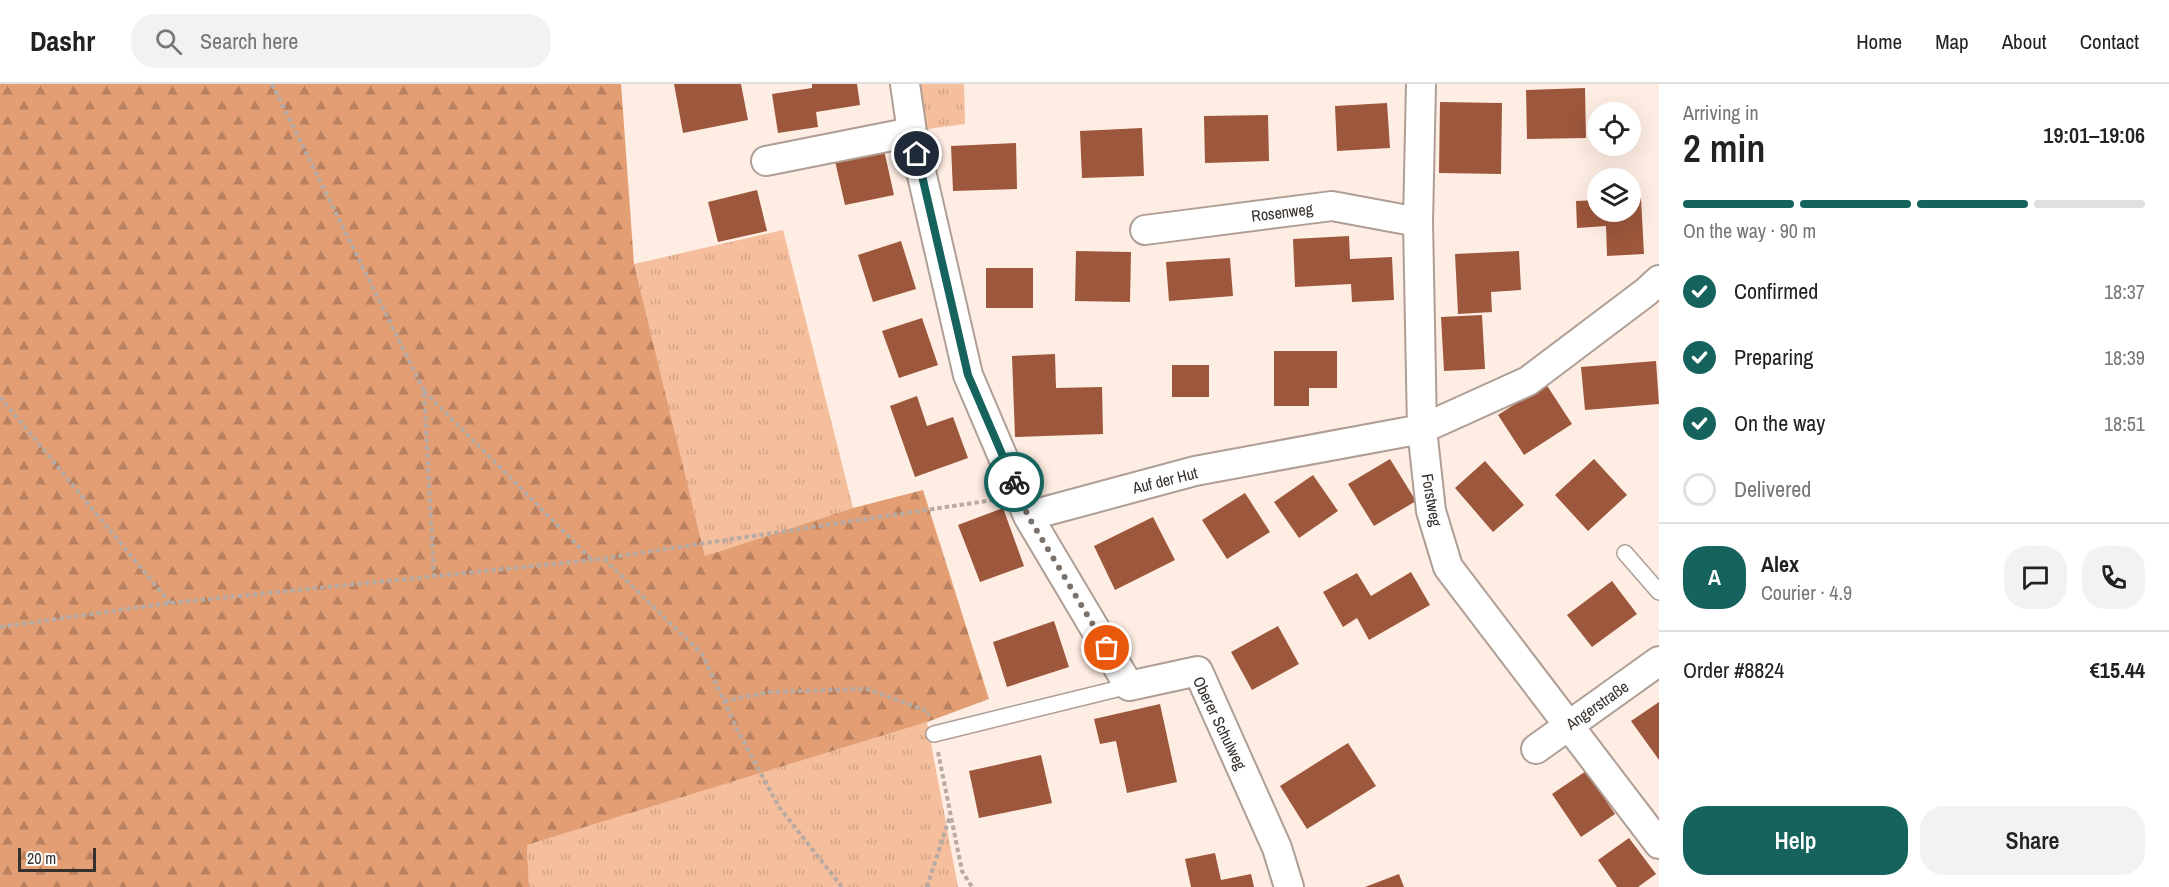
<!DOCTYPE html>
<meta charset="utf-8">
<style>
:root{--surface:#fff;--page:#f2f2f2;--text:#222;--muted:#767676;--line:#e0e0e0;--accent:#16635e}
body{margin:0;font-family:"Archivo Narrow",sans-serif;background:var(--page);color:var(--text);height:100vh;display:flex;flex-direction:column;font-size:22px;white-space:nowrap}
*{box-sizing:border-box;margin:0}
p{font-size:20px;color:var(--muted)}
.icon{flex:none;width:33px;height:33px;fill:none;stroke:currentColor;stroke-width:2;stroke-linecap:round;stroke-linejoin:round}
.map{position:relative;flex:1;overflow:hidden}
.sheet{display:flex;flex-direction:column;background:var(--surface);width:510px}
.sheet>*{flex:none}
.controls{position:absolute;left:1587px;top:18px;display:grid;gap:12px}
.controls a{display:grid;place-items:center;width:54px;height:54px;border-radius:50%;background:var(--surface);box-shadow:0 6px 24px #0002;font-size:30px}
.scale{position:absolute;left:18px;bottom:15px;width:78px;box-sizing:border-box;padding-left:6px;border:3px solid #36302c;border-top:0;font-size:16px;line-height:21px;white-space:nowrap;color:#36302c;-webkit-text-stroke:4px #fefefe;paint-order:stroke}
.pin{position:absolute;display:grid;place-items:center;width:51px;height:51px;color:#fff;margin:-26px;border:3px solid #fff;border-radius:50%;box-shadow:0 2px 6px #0007}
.courier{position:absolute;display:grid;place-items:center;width:60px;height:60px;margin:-30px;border:4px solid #16635e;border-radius:50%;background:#fff;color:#222;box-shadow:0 2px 8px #0007}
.overview em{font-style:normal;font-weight:600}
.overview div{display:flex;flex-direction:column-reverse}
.overview{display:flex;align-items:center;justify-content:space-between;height:102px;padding:0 24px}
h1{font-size:39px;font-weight:600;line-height:45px}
.bar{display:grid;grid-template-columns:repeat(4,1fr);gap:9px 6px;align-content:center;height:72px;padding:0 24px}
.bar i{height:8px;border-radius:4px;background:var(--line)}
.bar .selected{background:var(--accent)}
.bar p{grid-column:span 4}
.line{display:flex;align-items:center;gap:15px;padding:0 24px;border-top:2px solid var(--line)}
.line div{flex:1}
.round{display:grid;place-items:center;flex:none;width:63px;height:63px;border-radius:24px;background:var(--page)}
ol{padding:0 24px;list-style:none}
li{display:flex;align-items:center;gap:18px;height:66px}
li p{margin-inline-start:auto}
li .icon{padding:6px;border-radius:50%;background:var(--accent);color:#fff;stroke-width:4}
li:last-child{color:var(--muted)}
li i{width:33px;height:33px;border:3px solid var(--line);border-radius:50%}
.action{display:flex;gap:12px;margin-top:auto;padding:12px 24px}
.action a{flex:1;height:69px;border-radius:24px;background:var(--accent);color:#fff;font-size:24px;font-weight:600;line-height:69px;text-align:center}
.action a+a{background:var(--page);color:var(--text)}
header{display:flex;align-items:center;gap:36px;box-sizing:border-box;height:84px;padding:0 30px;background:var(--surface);border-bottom:2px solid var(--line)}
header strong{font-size:28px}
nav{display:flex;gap:33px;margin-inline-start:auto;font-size:21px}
.search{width:420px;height:54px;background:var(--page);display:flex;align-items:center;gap:15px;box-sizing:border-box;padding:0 21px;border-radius:24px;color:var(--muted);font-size:22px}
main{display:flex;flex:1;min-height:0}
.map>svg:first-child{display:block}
.grass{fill:url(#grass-tufts)}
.forest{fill:url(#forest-firs)}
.building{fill:#9d573c}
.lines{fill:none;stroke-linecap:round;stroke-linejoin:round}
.lane-casing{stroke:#ae9e94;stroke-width:18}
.street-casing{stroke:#ae9e94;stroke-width:32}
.path{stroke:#b8aba3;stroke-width:4;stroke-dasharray:4.5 3;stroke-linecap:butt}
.lane{stroke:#fff;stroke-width:15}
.street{stroke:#fff;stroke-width:28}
.done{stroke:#7c726c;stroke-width:6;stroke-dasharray:0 10.8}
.route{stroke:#16635e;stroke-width:8}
.labels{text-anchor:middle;stroke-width:6;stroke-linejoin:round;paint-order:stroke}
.street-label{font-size:16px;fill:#36302c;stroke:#fefefe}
</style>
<header>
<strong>Dashr</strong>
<div class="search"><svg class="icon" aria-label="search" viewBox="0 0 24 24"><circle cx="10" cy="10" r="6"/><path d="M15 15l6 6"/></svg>Search here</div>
<nav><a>Home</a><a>Map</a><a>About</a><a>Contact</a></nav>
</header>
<main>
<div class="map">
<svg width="1659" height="803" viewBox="0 0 1659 803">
<defs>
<pattern id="grass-tufts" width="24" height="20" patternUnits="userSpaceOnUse" patternTransform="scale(1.5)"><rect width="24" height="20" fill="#f5be9d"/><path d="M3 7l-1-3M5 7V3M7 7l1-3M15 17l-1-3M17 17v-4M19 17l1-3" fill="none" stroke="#d3a487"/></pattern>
<pattern id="forest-firs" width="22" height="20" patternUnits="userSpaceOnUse" patternTransform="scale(1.5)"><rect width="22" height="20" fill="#e39e73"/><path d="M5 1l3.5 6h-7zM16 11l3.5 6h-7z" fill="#b9815f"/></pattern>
</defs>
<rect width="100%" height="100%" fill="#feede2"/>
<!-- grass -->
<path class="grass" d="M919,0H964L965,40L927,45Z
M783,146L853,424L705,472L634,180Z
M927,638L958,803H529L527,761Z"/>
<!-- forest -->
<path class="forest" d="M0,0H621L634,180L705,472L853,424L923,406L989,615L927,638L527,761L529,803H0Z"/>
<!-- building -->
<path class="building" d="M674,0H741L748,36L683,49Z
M812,0H857L860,21L816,28L818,43L778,49L772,10L812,4Z
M1585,4L1586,54L1527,55L1526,6Z
M1440,18L1502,19L1501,90L1439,89Z
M1387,19L1390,64L1337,67L1335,22Z
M1268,31L1269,77L1205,79L1204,32Z
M1142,44L1144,92L1082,94L1080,47Z
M1016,59L1017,105L953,107L951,62Z
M884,66L894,111L845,121L835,77Z
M757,106L767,147L718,158L708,118Z
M1641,114L1644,170L1607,172L1606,142L1577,144L1576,117L1598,116V128H1630V115Z
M1349,152L1350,175L1392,173L1394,216L1352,218L1351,200L1295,203L1293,155Z
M901,157L916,205L873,218L858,171Z
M1076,167L1131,168L1130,218L1075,217Z
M1519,167L1521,206L1491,208L1492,228L1458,230L1455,170Z
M1230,174L1233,212L1169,217L1166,178Z
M986,184H1033V224H986Z
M1482,231L1485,285L1444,287L1441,233Z
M922,234L938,281L899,294L882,247Z
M1274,267H1337V304H1309V322H1274Z
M1055,270L1056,304L1102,303L1103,350L1015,353L1012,272Z
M1656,277L1659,320L1585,326L1581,283Z
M1172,281H1209V313H1172Z
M1546,300L1572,340L1524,371L1498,331Z
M917,312L927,342L953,333L968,374L915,393L890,322Z
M1390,375L1416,417L1374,442L1348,400Z
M1594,375L1627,411L1588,447L1555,411Z
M1485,377L1524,421L1493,448L1455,404Z
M1313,391L1338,427L1299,454L1274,418Z
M1245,409L1270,448L1227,475L1202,436Z
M1003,424L1024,482L980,498L958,441Z
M1153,433L1175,476L1115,506L1094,462Z
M1411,488L1430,521L1369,556L1357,534L1343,543L1323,508L1357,489L1371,512Z
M1612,497L1637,530L1592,563L1567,531Z
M1054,537L1069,583L1007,603L993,558Z
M1278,542L1299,580L1252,606L1231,568Z
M1659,618V676L1631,637Z
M1160,620L1177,698L1127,709L1116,657L1100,660L1094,635Z
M1348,659L1376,702L1307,745L1280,702Z
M1041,671L1052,719L979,734L969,687Z
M1586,687L1615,730L1581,753L1552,710Z
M1629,754L1656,790L1638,803H1617L1598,776Z
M1215,769L1221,796L1251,790L1254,803H1191L1185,775Z
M1399,790L1404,803H1365Z"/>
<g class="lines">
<defs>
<path id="lane" d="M1625,469L1659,508
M934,650L1129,602"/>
<path id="street" d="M905,0L912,48L968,291L1028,432L1195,387L1422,345L1528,297L1646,208L1659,196
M1421,0L1418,138L1422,345L1431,427L1448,483L1659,760
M766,77L912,48
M1145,146L1332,122L1418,138
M1028,432L1129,602L1198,587L1277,764L1289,803
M1536,665L1659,577"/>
</defs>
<!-- lane casing -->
<use href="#lane" class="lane-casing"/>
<!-- street casing -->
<use href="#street" class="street-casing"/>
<!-- path -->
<path class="path" d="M272,0L424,307L434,492
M424,307L592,476
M0,313L170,519
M604,475L702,570L739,649L779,723L842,803
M0,543L170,519L593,476L993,416
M724,617L769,608L867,605L927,627L929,632
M938,668L962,787L972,803
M927,803L950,732"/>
<!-- lane -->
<use href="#lane" class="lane"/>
<!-- street -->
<use href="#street" class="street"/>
</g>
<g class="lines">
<!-- done -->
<path class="done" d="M1014,398L1028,432L1107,564"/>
<!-- route -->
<path class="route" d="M917,70L968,291L1014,398"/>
</g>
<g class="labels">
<!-- street labels -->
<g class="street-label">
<text transform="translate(1282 128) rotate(-7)" y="6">Rosenweg</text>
<text transform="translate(1165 396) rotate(-14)" y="6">Auf der Hut</text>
<text transform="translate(1432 416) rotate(80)" y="6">Forstweg</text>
<text transform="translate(1597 621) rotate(-35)" y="6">Angerstraße</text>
<text transform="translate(1220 639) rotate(64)" y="6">Oberer Schulweg</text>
</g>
</g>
</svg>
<div class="controls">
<a><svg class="icon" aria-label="locate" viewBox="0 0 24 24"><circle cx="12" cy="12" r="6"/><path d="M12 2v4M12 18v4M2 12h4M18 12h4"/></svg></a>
<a><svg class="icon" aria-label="layers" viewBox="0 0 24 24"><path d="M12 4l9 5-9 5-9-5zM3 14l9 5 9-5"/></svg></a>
</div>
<div class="scale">20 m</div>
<div class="pin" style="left:1107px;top:564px;background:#ea580c"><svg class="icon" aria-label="bag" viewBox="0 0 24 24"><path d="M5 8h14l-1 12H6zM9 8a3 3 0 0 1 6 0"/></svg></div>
<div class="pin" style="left:917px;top:70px;background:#1f2937"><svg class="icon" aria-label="home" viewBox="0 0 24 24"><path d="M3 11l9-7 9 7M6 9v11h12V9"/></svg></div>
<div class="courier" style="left:1014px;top:398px"><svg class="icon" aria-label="bike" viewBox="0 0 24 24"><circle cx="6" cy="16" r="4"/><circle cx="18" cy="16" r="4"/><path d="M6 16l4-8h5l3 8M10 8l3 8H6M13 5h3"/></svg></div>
</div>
<section class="sheet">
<div class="overview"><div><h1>2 min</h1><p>Arriving in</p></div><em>19:01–19:06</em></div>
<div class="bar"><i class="selected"></i><i class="selected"></i><i class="selected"></i><i></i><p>On the way · 90 m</p></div>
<ol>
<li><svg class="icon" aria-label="check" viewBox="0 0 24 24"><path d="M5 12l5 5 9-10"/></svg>Confirmed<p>18:37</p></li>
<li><svg class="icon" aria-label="check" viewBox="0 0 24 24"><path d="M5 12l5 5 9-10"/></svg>Preparing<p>18:39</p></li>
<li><svg class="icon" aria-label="check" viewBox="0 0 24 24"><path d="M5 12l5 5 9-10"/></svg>On the way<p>18:51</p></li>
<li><i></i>Delivered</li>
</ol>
<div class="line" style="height:108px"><b class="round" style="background:var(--accent);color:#fff">A</b><div><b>Alex</b><p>Courier · 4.9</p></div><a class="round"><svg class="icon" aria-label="chat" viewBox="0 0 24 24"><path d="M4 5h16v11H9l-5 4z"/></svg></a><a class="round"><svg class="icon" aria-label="phone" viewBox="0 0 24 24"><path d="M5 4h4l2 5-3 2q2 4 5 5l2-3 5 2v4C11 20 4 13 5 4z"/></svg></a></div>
<div class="line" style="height:78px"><div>Order #8824</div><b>€15.44</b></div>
<div class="action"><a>Help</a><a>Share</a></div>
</section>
</main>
